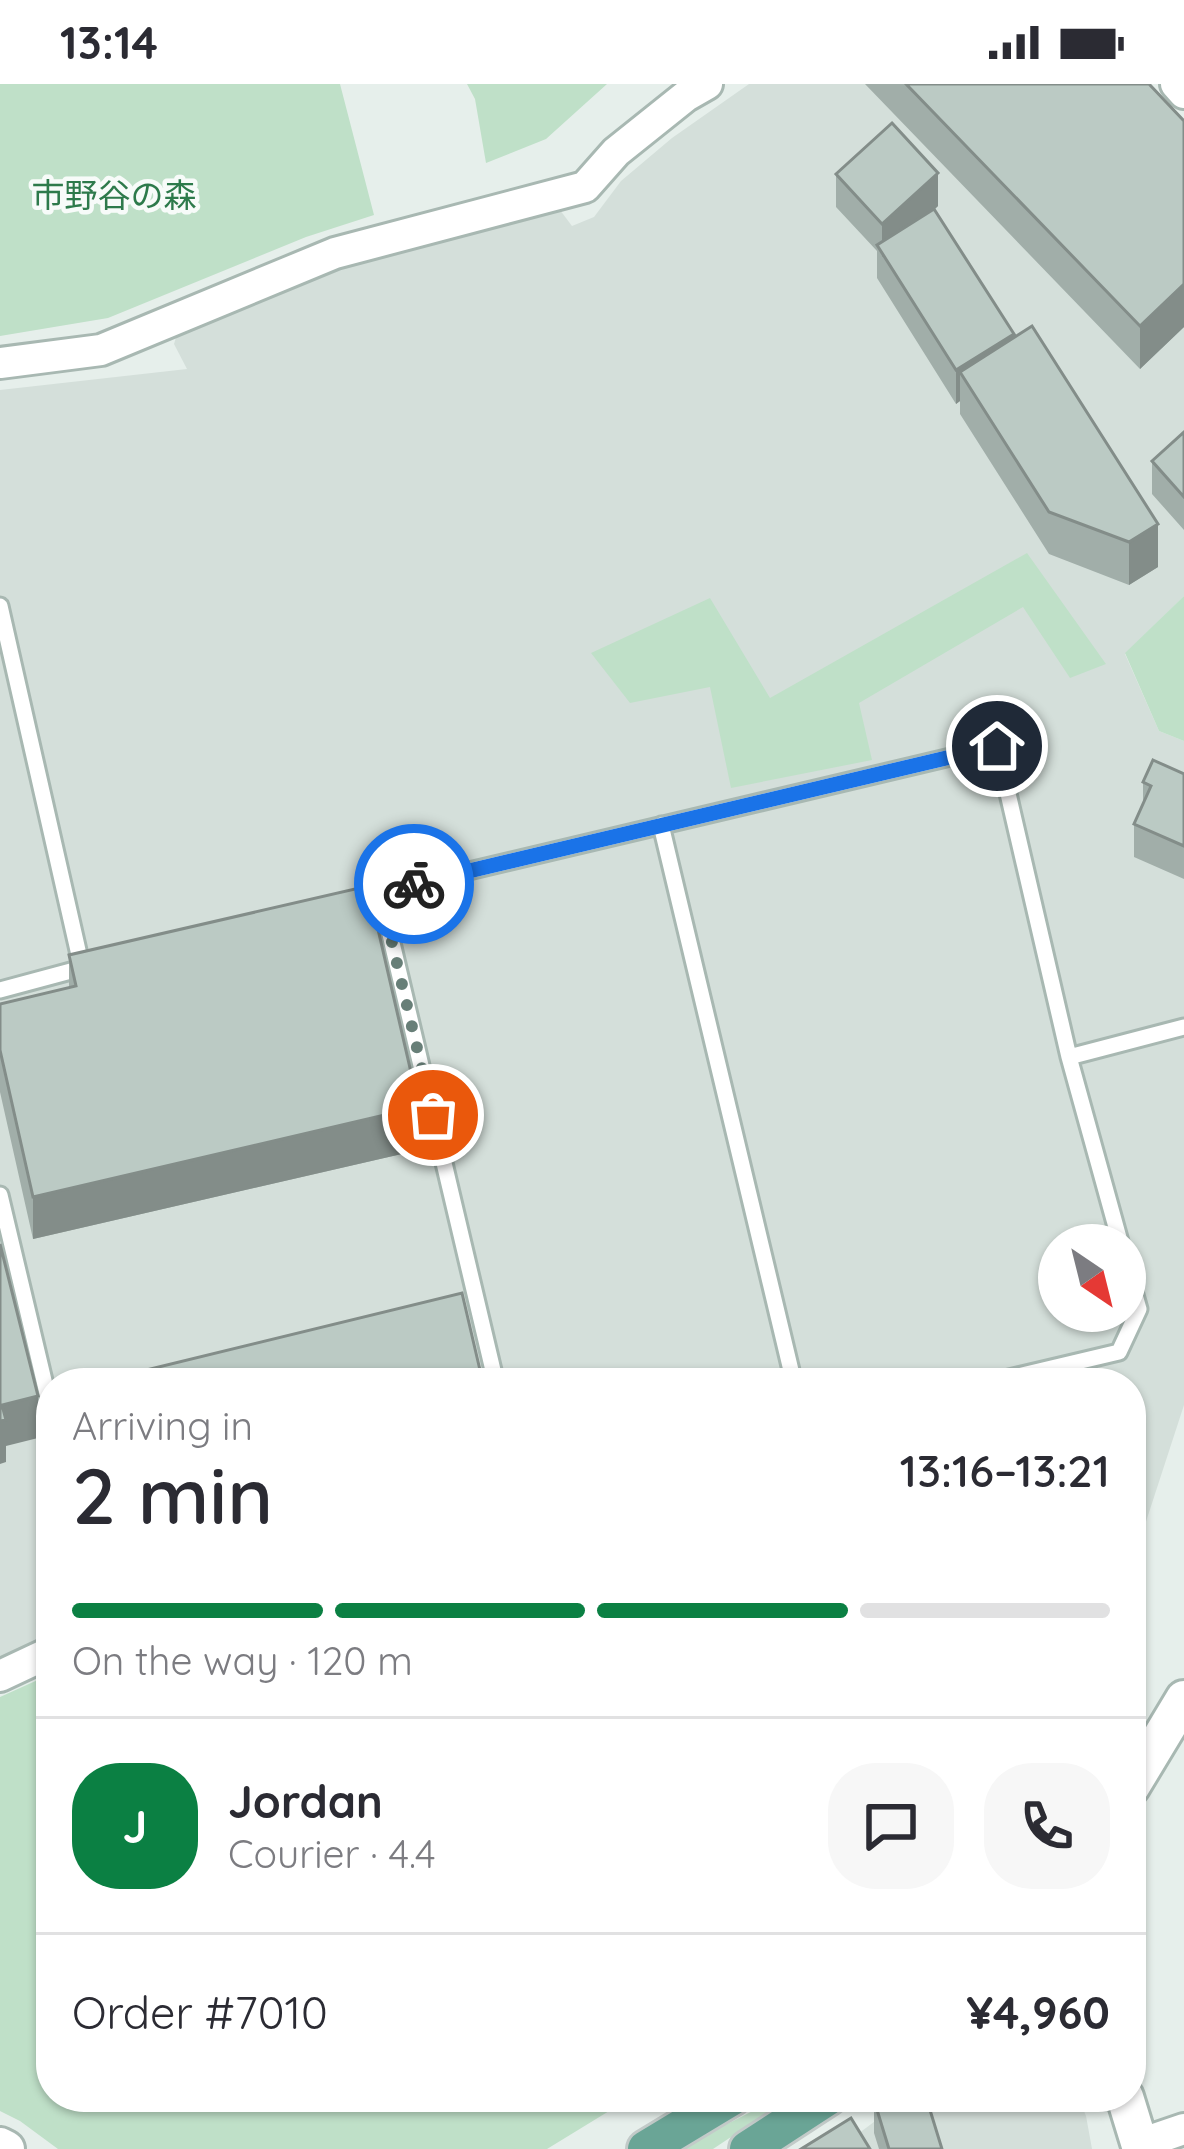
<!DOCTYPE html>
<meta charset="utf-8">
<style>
:root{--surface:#fff;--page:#f7f7f7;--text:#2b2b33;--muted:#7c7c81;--line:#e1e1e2;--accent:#0b8043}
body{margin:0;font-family:Quicksand,"Noto Sans JP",sans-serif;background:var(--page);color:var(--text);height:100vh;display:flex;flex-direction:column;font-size:45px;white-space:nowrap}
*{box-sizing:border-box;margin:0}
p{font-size:39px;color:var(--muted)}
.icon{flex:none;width:66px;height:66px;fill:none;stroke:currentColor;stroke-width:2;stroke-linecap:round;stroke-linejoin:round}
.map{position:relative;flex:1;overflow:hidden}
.side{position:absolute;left:36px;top:1284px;width:1110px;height:744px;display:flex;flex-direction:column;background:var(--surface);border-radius:48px;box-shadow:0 3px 9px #0004}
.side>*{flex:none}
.needle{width:78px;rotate:145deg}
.buttons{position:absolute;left:1038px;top:1140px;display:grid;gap:24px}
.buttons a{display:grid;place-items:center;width:108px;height:108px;border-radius:50%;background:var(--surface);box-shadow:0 3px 9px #0004;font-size:60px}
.pin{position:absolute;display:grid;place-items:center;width:102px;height:102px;color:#fff;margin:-51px;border:6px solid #fff;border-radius:50%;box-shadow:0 3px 12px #0007}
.courier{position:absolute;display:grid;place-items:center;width:120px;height:120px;margin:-60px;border:9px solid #1a73e8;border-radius:50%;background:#fff;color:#222;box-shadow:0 3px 15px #0007}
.overview em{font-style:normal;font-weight:600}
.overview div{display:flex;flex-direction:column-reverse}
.overview{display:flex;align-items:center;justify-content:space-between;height:204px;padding:0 36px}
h1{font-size:78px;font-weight:600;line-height:90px}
.bar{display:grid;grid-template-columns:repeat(4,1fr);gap:18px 12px;align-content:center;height:144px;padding:0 36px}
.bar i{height:15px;border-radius:9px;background:var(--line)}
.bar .on{background:var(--accent)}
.bar p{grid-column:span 4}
.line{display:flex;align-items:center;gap:30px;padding:0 36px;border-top:3px solid var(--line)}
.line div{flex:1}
.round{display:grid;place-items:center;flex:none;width:126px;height:126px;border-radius:48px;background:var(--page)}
.status{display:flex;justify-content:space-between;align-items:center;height:84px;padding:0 60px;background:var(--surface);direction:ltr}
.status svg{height:33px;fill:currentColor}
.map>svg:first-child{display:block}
.built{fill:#d4dfda;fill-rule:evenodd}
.green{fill:#bfe0c8}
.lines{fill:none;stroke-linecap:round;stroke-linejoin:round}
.service-casing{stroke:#a8b8b2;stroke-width:21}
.minor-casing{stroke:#a8b8b2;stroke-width:36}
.tertiary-casing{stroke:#a8b8b2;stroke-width:42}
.primary-casing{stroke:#c2cac8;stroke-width:42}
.service{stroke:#fff;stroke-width:15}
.minor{stroke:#fff;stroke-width:30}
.tertiary{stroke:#fff;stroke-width:36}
.primary{stroke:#6aa596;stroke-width:36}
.wall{fill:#a1aea9}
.shaded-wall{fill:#838d89}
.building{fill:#bbcac4;stroke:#838d89;stroke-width:3}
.done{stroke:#687f78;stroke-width:12;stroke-dasharray:0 21.6}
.route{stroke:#1a73e8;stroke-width:15}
.labels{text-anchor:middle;stroke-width:9;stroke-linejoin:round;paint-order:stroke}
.park-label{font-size:33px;fill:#2d7a4b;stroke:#f7fbf9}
</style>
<div class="status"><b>13:14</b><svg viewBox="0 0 49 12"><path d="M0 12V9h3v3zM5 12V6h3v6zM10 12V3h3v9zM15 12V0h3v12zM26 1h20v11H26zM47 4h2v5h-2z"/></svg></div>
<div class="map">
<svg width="1184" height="2065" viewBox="0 0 1184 2065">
<rect width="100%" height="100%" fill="#e6efeb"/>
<!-- built -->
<path class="built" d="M749,0H1148L1184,38V512L1125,570L1159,647L1184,657V1321L1140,1456H1131V1299H51V1555L0,1578V306L187,285L174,260L178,247L292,202L371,174L560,126L572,142L594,133L621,97L672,54ZM1059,1161H1125V1227H1059Z
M907,2013H1078L1086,2032L1092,2065H838Z"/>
<!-- green -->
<path class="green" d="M0,0H340L374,131L306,153L108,234L0,252Z
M467,0H607L546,55L486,79L475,15Z
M1027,469L1106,580L1070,594L1023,523L859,619L872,676L731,704L710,603L630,619L591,569L710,514L770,614Z
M1184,512V657L1159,647L1125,569Z
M51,1590V2013H632L547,2065H58L20,2037L0,2027V1613Z
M780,2013H791L713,2065H678Z"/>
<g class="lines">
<defs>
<path id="service" d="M0,522L82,884L0,906
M661,741L794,1299
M1069,973L1121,1161
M0,1111L51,1326
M496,1299L380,808L997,662L1069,973L1184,943
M988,1299L1119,1268L1139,1225L1125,1176"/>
<path id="minor" d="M1176,0L1184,9
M0,279L101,266L335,169L585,103L616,68L686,12L707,0
M0,1592L51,1568
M1140,2060L1184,2045"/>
<path id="tertiary" d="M1131,1703L1184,1615
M1125,2013L1141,2065
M0,2062L6,2065"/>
<path id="primary" d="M646,2065L732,2013
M748,2065L828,2013"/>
</defs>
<!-- service casing -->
<use href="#service" class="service-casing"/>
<!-- minor casing -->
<use href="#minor" class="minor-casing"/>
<!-- tertiary casing -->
<use href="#tertiary" class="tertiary-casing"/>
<!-- primary casing -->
<use href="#primary" class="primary-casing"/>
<!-- service -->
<use href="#service" class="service"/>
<!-- minor -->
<use href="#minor" class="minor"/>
<!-- tertiary -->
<use href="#tertiary" class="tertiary"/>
<!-- primary -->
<use href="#primary" class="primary"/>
</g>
<!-- wall -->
<path class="wall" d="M865,0H1149L1184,37V243L1140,285Z
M836,90L938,122L935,125L1158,483L1129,501L1049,470L960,330V317L956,320L877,194V167L836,123Z
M1184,348V446L1152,410V377Z
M1184,690V795L1134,773V740L1143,720V698Z
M69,871L419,1066L33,1155L0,1008V920L69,903Z
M972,2013H1031L1029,2028L972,2020Z
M874,2016L942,2065H879L874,2049Z"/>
<!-- shaded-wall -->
<path class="shaded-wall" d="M938,89V122L882,173V140Z
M1184,200V243L1140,285V242Z
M1014,250V283L960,288V317L956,320V286Z
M1158,440V483L1129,501V458Z
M419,1023V1066L33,1155V1113Z
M38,1312V1354L6,1362V1378L0,1380V1337L2,1321Z"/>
<!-- building -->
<path class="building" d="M906,0H1149L1184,37V200L1140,242Z
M892,39L938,89L882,140L836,90Z
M934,125L1014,250L956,286L877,161Z
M1032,242L1158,440L1129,458L1049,428L960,288Z
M1184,348V413L1152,377Z
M1153,676L1184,690V762L1134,740L1151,702L1143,698Z
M368,802L419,1023L33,1113L0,966V920L76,902L69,871Z
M0,1160L38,1312L2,1321L6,1336L0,1337Z
M462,1209L483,1299H93Z
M884,2013H926L942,2065H889L874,2016Z
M851,2034L870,2065H801Z"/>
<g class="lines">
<!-- done -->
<path class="done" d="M414,800L380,808L433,1031"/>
<!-- route -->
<path class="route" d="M414,800L997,662"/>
</g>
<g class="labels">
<!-- park labels -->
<g class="park-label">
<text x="114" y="123">市野谷の森</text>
</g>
</g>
</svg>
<div class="buttons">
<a><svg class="needle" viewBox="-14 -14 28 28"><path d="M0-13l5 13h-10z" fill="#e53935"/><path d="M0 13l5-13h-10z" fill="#7c7c81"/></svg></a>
</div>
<div class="pin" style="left:433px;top:1031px;background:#ea580c"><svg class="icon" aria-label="bag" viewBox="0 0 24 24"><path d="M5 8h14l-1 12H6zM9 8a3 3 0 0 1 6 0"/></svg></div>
<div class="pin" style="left:997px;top:662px;background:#1f2937"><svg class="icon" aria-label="home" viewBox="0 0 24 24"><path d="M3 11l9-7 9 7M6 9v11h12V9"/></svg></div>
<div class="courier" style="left:414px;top:800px"><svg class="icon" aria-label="bike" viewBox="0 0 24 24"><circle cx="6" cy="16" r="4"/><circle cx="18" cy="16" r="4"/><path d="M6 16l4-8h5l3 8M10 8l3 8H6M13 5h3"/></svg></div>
<section class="side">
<div class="overview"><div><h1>2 min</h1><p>Arriving in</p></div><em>13:16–13:21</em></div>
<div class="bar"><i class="on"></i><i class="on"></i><i class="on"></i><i></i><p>On the way · 120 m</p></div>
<div class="line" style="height:216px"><b class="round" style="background:var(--accent);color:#fff">J</b><div><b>Jordan</b><p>Courier · 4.4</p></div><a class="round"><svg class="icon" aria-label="chat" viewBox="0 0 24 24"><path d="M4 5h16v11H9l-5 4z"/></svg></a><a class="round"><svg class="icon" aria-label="phone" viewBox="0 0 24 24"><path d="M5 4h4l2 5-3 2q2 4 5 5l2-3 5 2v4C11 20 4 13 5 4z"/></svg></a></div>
<div class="line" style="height:156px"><div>Order #7010</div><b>¥4,960</b></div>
</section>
</div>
